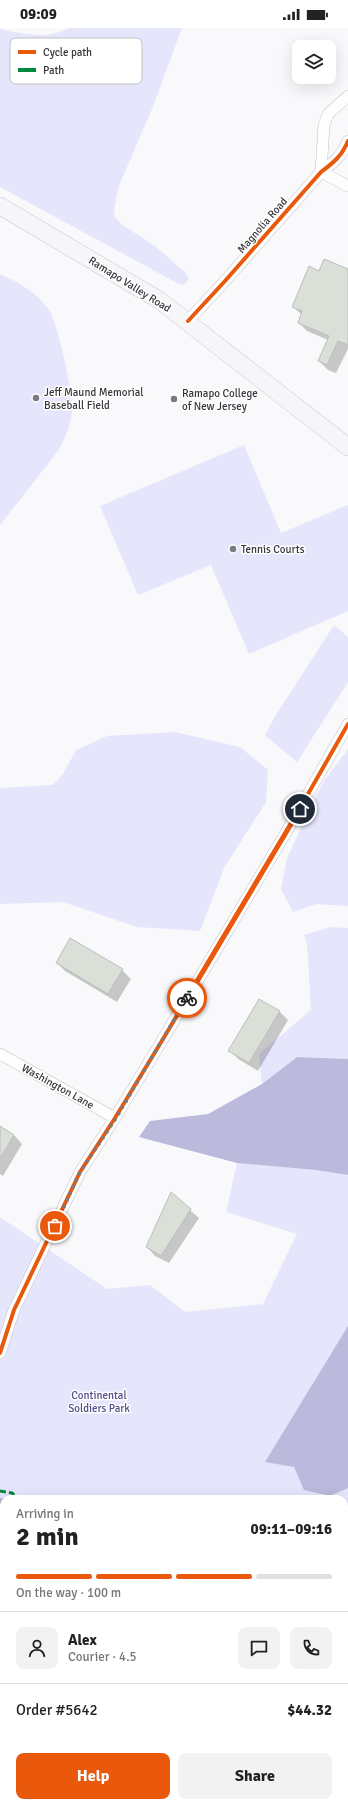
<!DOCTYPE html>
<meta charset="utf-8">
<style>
:root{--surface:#fff;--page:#f2f2f2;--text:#222;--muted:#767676;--line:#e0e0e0;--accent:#ea580c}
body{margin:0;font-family:Signika,sans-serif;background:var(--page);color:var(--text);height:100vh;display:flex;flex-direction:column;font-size:15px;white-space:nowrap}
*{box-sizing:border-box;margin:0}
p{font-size:13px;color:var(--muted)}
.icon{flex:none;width:22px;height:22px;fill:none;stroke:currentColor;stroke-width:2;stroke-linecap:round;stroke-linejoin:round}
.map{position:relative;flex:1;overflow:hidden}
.panel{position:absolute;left:0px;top:1467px;width:348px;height:312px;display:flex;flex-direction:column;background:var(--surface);border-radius:12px 12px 0 0;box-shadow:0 4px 16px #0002}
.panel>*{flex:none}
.tools{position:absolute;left:292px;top:12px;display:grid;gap:8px}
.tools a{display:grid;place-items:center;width:44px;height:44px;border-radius:8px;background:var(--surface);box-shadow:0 4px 16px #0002;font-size:20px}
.pin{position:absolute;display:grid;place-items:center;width:34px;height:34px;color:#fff;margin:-17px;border:2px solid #fff;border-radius:50%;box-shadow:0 1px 4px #0007}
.courier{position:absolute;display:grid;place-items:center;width:40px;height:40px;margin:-20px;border:3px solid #ea580c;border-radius:50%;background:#fff;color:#222;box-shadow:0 1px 5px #0007}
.overview em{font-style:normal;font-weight:700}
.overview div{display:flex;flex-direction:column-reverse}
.overview{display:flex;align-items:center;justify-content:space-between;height:68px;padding:0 16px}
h1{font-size:26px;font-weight:700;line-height:30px}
.bar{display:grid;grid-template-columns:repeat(4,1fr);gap:6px 4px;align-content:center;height:48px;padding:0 16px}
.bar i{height:5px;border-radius:3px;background:var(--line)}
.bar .active{background:var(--accent)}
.bar p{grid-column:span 4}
.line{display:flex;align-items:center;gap:10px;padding:0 16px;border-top:1px solid var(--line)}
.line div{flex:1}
.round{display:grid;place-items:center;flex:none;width:42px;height:42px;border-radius:8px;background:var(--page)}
.button{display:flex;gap:8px;margin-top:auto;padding:8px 16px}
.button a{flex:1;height:46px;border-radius:8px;background:var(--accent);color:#fff;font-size:16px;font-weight:700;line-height:46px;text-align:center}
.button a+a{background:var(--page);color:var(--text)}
.status{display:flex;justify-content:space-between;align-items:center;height:28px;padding:0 20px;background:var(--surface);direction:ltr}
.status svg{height:11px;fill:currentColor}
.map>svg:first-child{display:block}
.green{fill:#e5e5fc}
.water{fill:#bbbadd}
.shadow{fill:#0003}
.building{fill:#dadfd8;stroke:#bbbebb}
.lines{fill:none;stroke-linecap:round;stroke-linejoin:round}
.street-casing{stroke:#c2c2c6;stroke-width:12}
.primary-casing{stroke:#c9c9cf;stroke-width:18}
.street{stroke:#fefefe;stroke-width:11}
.primary{stroke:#f6f6f9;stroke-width:17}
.quiet{stroke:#00873e;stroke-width:3;stroke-dasharray:6 3;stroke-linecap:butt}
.cycleway-casing{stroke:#fff;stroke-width:6}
.cycleway{stroke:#e8590c;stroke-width:4}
.done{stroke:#7a7a80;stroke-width:4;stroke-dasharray:0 7.2}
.route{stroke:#ea580c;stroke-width:5}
.poi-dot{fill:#7a7a80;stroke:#fff;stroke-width:1.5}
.labels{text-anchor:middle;stroke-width:3;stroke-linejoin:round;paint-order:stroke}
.street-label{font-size:11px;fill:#36363d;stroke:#fff}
.poi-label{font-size:11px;fill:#36363d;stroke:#fff;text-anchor:start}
.park-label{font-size:11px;fill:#514b8a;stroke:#fff}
.key{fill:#fff;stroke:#c3c3c5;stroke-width:1}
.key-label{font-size:11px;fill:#36363d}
</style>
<div class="status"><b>09:09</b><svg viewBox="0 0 49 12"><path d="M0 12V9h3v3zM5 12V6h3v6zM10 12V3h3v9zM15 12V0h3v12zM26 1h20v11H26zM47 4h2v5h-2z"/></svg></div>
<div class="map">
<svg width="348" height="1779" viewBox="0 0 348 1779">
<rect width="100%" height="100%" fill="#f9f9fb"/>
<!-- green -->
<path class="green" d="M69,0H182L152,81L118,160L114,182L115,189L121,196L155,218L186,245L189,251L185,256H179L0,159V1C24,6 46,12 69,0Z
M0,246C18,254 38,265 49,282C57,293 73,364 72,380C72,395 66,409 58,423L0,497Z
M244,417L281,505L348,477V583L249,626L211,537L138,567L100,478Z
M334,597L348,609V654L297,734L265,707L274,690Z
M175,704L240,719L268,742L266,774L224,840L200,903L137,899L63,874L0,876V760L53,757L63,746L76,722L107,708Z
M348,721V878L316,876L293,884L281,861L287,830L322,756Z
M331,899L348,900V1031L297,1029L262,1056L259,1026L311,982L307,915L304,907Z
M237,1135L315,1142L348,1147V1779H252L251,1775H344V1471H4V1530L0,1528V1189L107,1261L150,1257L185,1284L263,1276L297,1206L226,1184Z
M0,1595L4,1597V1645L0,1648Z
M0,1725L4,1736V1775H25L27,1779H0Z"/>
<!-- water -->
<path class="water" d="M297,1029L348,1031V1147L315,1142L237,1135L139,1109L150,1093L208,1086L262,1056Z
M348,1298V1460L330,1468L304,1462L294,1439L265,1434Z
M0,1528L4,1530V1597L0,1595Z
M348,1534V1779H328L323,1775H344V1535Z
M4,1645V1736L0,1725V1648Z
M25,1775H251L252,1779H27Z"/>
<!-- shadow -->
<path class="shadow" d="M348,242V321L336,345L328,342L319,333L328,312L307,303L299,295L302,287L293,279L320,244Z
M71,911L122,942L131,951L117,974L65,943L57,935Z
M260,972L280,984L288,992L258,1043L238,1031L230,1022Z
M0,1099L14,1107L22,1116L3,1148L0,1146Z
M171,1166L199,1190L169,1235L155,1228L147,1219Z
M0,1470L5,1471L4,1492L0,1490Z"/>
<!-- building -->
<path class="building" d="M324,231L348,241V317L338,313L327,337L318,333L329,308L298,295L302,283L292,279L309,238L319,243Z
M70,910L123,941L108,966L56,935Z
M259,971L280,983L249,1035L228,1023Z
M0,1098L14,1107L0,1131Z
M171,1164L191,1181L161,1228L146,1219Z"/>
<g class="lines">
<defs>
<path id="street" d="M321,144L324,97L328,86L348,68
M321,144L348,158
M188,293L225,253L321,144C333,135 342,128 348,113
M0,1026L115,1090
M0,1325L14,1282L80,1144L115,1090L163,1011L284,808L348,696"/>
<path id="primary" d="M0,178L159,272L348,419"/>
</defs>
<!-- street casing -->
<use href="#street" class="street-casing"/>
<!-- primary casing -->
<use href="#primary" class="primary-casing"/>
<!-- street -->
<use href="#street" class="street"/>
<!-- primary -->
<use href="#primary" class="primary"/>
<!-- quiet -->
<path class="quiet" d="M0,1463L12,1465L19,1471
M344,1492L348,1491
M280,1775L283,1779"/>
<defs>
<path id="cycleway" d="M188,293L225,253L321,144C333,135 342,128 348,113
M0,1325L14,1282L80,1144L115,1090L163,1011L284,808L348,696"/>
</defs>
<!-- cycleway casing -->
<use href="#cycleway" class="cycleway-casing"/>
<!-- cycleway -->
<use href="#cycleway" class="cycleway"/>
</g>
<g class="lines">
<!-- done -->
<path class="done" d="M55,1198L80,1144L116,1090L187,970"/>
<!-- route -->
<path class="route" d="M187,970L300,781"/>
</g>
<!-- markers -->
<g class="poi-dot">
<circle cx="36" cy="370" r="4"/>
<circle cx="174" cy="371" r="4"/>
<circle cx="233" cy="521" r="4"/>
</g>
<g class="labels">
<!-- street labels -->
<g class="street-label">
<text transform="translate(262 197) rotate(-49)" y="4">Magnolia Road</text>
<text transform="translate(130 256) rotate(32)" y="4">Ramapo Valley Road</text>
<text transform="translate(58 1058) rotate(29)" y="4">Washington Lane</text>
</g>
<!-- poi labels -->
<g class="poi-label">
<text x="44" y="368">Jeff Maund Memorial<tspan x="44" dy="13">Baseball Field</tspan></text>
<text x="182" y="369">Ramapo College<tspan x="182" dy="13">of New Jersey</tspan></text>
<text x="241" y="525">Tennis Courts</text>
</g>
<!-- park labels -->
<g class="park-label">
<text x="99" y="1371">Continental<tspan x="99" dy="13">Soldiers Park</tspan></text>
</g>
</g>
<!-- legend -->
<rect x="10" y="10" width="132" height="46" rx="6" class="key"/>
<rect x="18" y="22" width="18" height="4" fill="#e8590c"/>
<rect x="18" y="40" width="18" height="4" fill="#00873e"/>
<g class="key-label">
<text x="43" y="28">Cycle path</text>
<text x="43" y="46">Path</text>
</g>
</svg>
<div class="tools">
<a><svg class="icon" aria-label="layers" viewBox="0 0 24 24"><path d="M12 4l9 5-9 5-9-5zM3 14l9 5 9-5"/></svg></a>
</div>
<div class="pin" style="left:55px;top:1198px;background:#ea580c"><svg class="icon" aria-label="bag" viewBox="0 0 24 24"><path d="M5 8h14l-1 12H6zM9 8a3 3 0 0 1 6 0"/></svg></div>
<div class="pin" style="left:300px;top:781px;background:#1f2937"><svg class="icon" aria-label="home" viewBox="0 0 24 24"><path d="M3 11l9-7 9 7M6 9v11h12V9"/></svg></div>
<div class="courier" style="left:187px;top:970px"><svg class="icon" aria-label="bike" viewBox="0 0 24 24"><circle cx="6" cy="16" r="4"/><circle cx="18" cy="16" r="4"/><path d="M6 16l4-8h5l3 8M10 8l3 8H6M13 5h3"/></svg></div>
<section class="panel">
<div class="overview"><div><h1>2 min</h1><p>Arriving in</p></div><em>09:11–09:16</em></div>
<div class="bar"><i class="active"></i><i class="active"></i><i class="active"></i><i></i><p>On the way · 100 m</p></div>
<div class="line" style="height:72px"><a class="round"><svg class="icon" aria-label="person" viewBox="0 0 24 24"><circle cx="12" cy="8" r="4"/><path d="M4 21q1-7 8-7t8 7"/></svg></a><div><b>Alex</b><p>Courier · 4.5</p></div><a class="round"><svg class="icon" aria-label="chat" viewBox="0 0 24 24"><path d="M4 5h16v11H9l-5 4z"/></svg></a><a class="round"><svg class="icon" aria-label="phone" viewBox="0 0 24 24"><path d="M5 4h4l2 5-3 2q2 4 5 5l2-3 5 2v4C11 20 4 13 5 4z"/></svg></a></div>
<div class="line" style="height:52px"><div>Order #5642</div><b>$44.32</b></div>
<div class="button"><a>Help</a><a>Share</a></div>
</section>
</div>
